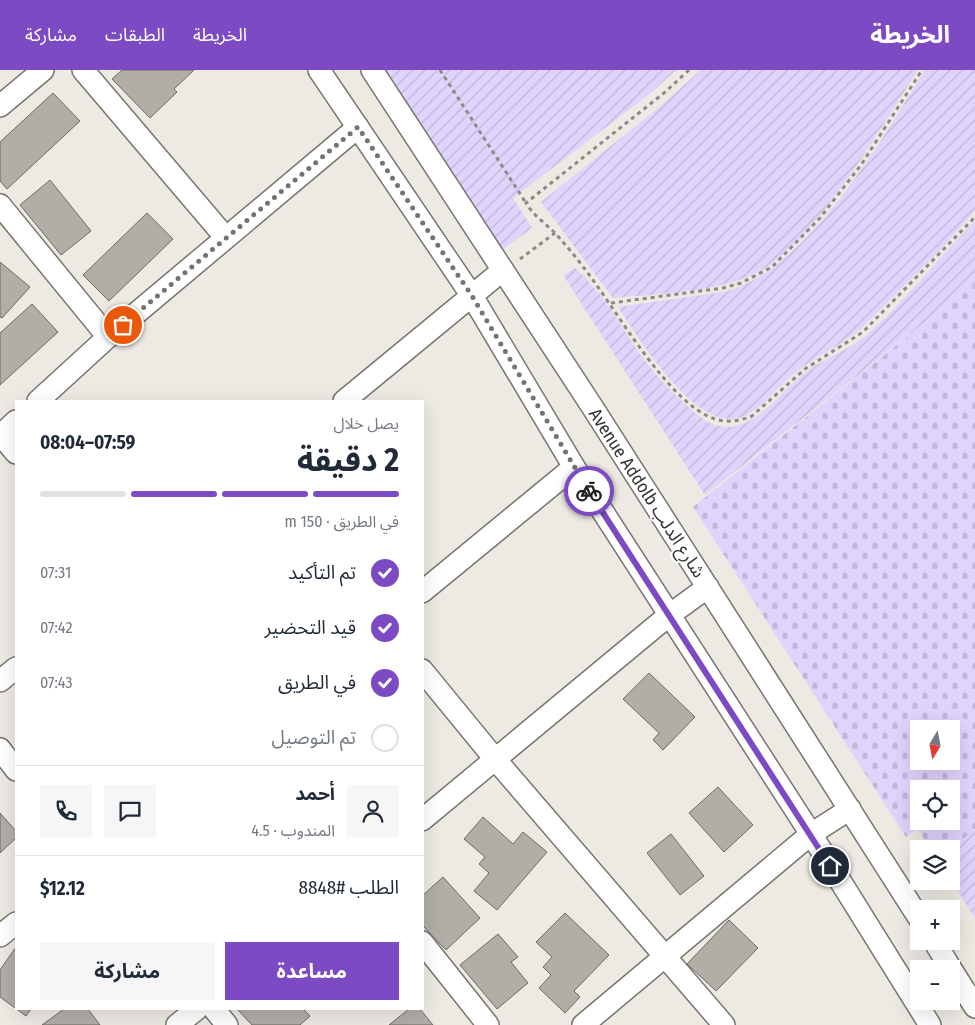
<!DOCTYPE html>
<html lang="ar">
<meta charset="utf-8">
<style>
:root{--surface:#fff;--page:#f6f6f7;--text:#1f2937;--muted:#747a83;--line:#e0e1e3;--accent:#7c4ac2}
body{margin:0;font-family:"Fira Sans Condensed","Noto Sans Arabic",sans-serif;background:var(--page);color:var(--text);direction:rtl;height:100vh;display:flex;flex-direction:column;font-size:19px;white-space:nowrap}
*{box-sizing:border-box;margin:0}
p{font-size:16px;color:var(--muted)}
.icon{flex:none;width:28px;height:28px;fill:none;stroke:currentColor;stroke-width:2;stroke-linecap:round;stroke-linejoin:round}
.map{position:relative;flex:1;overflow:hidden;direction:ltr}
.sheet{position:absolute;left:15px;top:330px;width:409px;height:610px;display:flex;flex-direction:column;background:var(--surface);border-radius:0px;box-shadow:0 5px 20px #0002;direction:rtl}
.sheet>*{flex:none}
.needle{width:32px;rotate:190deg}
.tools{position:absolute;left:910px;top:650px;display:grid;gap:10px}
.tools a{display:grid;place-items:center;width:50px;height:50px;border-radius:0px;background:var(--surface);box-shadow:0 5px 20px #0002;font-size:25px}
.pin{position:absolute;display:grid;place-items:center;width:42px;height:42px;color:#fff;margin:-21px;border:2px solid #fff;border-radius:50%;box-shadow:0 1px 5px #0007}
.courier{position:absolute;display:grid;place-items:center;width:50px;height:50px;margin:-25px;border:4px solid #7c4ac2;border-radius:50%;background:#fff;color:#222;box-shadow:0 1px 6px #0007}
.head em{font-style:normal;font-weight:700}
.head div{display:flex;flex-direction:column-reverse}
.head{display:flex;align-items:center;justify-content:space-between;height:85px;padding:0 25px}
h1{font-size:32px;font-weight:700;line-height:38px}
.bar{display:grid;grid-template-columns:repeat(4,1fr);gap:8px 5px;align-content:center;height:60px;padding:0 25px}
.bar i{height:6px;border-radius:4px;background:var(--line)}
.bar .on{background:var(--accent)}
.bar p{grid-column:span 4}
.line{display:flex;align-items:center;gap:12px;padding:0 25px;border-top:1px solid var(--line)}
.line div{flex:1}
.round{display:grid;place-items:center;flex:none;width:52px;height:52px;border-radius:0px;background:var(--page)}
ol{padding:0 25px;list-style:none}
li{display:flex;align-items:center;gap:15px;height:55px}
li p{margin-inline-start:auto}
li .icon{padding:5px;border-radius:50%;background:var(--accent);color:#fff;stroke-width:4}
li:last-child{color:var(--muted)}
li i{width:28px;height:28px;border:2px solid var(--line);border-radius:50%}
.action{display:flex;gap:10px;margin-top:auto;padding:10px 25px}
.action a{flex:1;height:58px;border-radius:0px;background:var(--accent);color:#fff;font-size:20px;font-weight:700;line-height:58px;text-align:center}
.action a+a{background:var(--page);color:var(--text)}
header{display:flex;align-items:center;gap:30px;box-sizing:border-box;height:70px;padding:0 25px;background:var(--accent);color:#fff}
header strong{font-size:24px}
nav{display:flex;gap:28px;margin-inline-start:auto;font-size:18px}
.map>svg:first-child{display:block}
.cemetery{fill:url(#cemetery-stones);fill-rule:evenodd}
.garden{fill:url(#garden-furrows)}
.building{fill:#b1aea8;stroke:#6d6a65}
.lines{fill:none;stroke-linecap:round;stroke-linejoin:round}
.minor-casing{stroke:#78756f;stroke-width:24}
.path{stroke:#8d8a86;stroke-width:3;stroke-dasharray:4 4;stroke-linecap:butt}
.minor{stroke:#fff;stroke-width:21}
.done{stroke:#75726f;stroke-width:5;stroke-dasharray:0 9}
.route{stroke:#7c4ac2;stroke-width:6}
.labels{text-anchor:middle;stroke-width:4;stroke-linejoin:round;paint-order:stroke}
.street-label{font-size:18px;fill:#343230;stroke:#fff}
</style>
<header>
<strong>الخريطة</strong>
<nav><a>الخريطة</a><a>الطبقات</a><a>مشاركة</a></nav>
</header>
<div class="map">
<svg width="975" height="955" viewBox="0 0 975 955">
<defs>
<pattern id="cemetery-stones" width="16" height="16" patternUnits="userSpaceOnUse" patternTransform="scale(1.25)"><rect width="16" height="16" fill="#e0d3fc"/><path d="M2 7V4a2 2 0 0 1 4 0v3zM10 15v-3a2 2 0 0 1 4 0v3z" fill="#c1b6d8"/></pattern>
<pattern id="garden-furrows" width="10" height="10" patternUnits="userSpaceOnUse" patternTransform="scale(1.25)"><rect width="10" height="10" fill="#e0d3fc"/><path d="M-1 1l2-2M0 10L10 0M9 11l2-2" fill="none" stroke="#c1b6d8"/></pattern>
</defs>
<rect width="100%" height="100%" fill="#ede9e3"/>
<!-- cemetery -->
<path class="cemetery" d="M975,213V760L951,779H930L918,759L906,767L693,437ZM919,659H951V691H919ZM919,719H951V751H919Z"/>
<!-- garden -->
<path class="garden" d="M386,0H676L652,22L513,128L532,158L502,180Z
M701,0H918C882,56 811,181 750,206C708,223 658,224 613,228L541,132L662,35Z
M925,0H975V141L941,179L864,256C843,275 817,285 795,303C778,316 763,339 742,347C696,364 639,268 618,237L723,222C808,201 880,71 925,0Z
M975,151V213L705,425L563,205L575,198C606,225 622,260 646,292C661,312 680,330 699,346C744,380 775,325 806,302C825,288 847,281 865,266C905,233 937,188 975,151Z
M975,760V848L951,811V779Z"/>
<!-- building -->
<path class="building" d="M122,0H194L174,19L177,22L150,48L112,9Z
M53,23L80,51L7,119L0,111V72Z
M50,110L91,161L61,185L20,135Z
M147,143L173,169L109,231L83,205Z
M0,192L30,217L2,248L0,247Z
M32,234L58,262L0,315V263Z
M649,603L695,647L663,680L653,670L659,663L623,629Z
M718,717L753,755L724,782L689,743Z
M0,743L16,761V768L0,783Z
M483,747L513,774L523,762L547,782L497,840L474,821L489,803L479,794L485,787L464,769Z
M671,764L704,806L680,825L647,783Z
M443,807L480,848L446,880L422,855V826Z
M565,843L609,885L574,921L580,927L565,943L539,918L551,905L543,897L552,887L536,872Z
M729,850L758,878L716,921L687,894Z
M498,864L518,887L511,892L528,913L497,939L460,895Z
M16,877V939H31L26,946L0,927V900Z
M64,939H88L100,955H42Z
M237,939H303L310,946L300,955H252Z
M409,939H420L433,955H389Z"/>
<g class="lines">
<defs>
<path id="minor" d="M83,0L226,168
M319,0L472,226L574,397L811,764L930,955
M372,0L593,338L919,848
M0,36L43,0
M0,135L108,267
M38,331L108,267L358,57
M344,331L503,200
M0,364L16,383
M0,366L16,351
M422,522L574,397
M422,600L495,689L724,955
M0,611L16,598
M0,679L16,700
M422,750L668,546L708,517
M0,866L16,853
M934,871L951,899
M422,872L488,955
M951,899L975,937
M214,939L227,955
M177,955L197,939
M583,955L811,764L850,739"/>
</defs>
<!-- minor casing -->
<use href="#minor" class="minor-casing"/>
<!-- path -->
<path class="path" d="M440,0L526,133
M689,0L664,23L526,133C533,145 545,153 555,163C565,174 575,186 584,198C615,237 668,334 715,349C728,353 740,351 752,346L805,299L863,262L975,147
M520,189L555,163
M611,233L723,218L741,213L772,197L820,148L861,95L922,0"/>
<!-- minor -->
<use href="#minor" class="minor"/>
</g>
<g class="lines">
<!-- done -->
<path class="done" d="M123,255L358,57L472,226L589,421"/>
<!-- route -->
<path class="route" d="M589,421L830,796"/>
</g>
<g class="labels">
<!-- street labels -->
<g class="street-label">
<text transform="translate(647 423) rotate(57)" y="6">Avenue Addolb شارع الدلب</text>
</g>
</g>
</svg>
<div class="tools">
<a><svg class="needle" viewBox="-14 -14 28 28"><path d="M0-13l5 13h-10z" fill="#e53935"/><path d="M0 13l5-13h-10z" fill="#747a83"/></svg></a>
<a><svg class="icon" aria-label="locate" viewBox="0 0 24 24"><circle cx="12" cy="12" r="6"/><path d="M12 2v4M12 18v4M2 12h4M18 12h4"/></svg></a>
<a><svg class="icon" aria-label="layers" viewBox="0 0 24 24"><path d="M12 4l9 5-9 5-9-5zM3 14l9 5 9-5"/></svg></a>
<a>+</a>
<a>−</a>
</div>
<div class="pin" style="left:123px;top:255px;background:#ea580c"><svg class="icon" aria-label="bag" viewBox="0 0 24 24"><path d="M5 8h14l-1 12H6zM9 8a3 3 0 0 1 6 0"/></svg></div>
<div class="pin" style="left:830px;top:796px;background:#1f2937"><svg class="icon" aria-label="home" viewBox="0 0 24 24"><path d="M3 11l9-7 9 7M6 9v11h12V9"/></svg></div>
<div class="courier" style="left:589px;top:421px"><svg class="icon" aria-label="bike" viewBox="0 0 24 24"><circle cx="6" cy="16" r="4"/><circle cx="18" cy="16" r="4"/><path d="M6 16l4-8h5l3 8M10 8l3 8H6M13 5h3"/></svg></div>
<section class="sheet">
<div class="head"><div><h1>2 دقيقة</h1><p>يصل خلال</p></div><em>07:59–08:04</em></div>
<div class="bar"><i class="on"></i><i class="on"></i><i class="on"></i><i></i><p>في الطريق · 150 m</p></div>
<ol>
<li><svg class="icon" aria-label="check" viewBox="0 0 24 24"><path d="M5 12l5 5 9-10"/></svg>تم التأكيد<p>07:31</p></li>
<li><svg class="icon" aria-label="check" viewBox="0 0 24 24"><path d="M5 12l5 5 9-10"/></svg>قيد التحضير<p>07:42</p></li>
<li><svg class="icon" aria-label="check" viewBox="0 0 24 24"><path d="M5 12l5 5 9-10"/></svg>في الطريق<p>07:43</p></li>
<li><i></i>تم التوصيل</li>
</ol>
<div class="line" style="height:90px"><a class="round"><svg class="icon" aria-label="person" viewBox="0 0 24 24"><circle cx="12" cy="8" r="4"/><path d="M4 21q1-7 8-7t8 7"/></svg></a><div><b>أحمد</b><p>المندوب · 4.5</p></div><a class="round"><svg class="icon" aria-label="chat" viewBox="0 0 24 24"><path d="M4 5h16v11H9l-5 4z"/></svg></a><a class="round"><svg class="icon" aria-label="phone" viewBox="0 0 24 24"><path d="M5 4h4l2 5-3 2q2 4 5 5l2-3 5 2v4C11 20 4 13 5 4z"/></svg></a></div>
<div class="line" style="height:65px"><div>الطلب #8848</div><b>$12.12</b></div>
<div class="action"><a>مساعدة</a><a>مشاركة</a></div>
</section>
</div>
